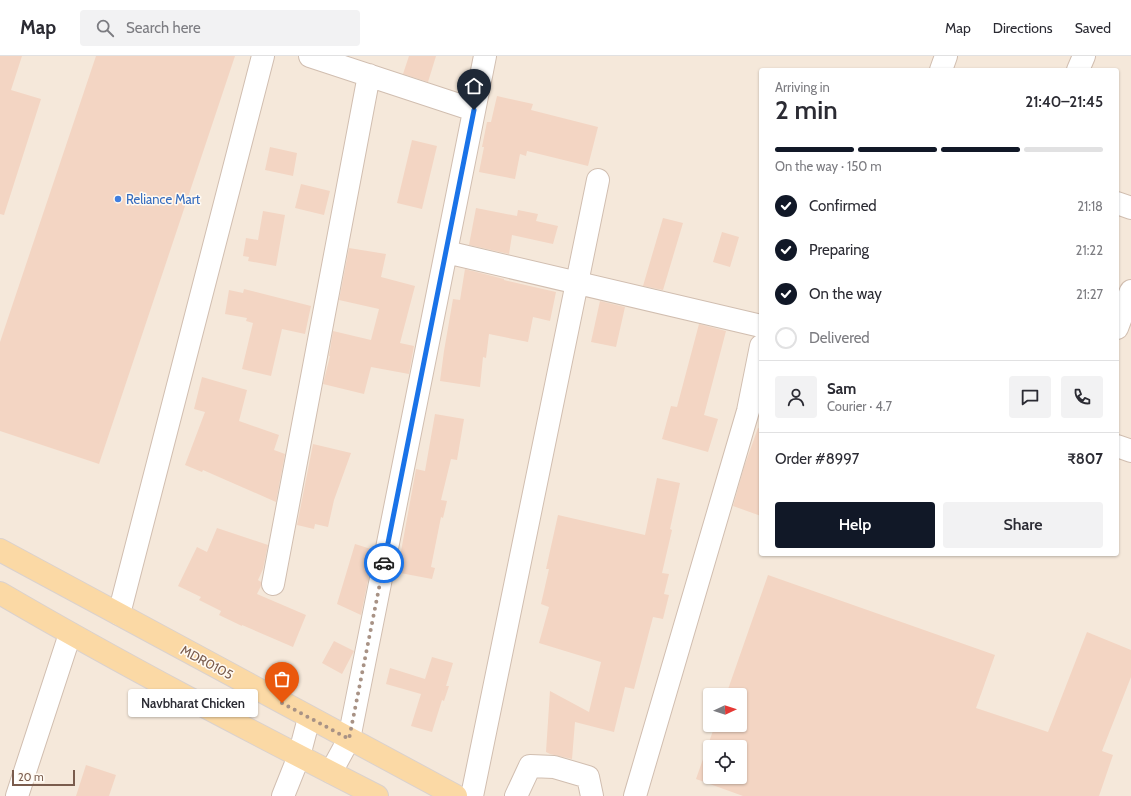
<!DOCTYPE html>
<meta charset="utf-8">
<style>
:root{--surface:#fff;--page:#f2f2f3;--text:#2b2b33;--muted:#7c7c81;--line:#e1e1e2;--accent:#111827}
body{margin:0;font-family:Cabin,sans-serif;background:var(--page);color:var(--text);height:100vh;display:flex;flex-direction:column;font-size:15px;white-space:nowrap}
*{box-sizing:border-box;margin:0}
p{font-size:13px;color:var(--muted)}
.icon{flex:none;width:22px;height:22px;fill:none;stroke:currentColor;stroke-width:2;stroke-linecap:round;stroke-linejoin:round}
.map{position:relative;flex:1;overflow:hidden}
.sheet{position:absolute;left:759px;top:12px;width:360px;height:488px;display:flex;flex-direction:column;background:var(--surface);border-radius:4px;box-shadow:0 1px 3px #0004}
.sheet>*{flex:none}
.needle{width:26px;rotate:87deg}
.controls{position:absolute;left:703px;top:632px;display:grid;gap:8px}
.controls a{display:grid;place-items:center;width:44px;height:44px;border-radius:4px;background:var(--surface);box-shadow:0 1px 3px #0004;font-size:20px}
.scale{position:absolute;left:12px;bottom:10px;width:63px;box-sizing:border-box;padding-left:4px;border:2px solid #7a5c4d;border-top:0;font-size:11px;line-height:14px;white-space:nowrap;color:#7a5c4d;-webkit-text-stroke:3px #fffaf3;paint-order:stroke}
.pin{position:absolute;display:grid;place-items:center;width:34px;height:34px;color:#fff;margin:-41px -17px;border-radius:50% 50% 50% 0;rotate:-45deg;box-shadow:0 0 4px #0007}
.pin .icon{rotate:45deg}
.courier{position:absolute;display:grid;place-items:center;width:40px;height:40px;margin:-20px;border:3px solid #1a73e8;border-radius:50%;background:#fff;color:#222;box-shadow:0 1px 5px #0007}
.bubble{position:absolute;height:28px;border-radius:4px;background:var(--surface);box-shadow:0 1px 3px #0004;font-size:13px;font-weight:600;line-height:28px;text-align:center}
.summary em{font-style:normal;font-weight:600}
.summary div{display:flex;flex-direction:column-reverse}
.summary{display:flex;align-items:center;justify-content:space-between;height:68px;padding:0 16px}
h1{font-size:26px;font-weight:600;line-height:30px}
.bar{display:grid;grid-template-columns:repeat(4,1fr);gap:6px 4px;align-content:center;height:48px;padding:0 16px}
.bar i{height:5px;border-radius:3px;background:var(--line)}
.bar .current{background:var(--accent)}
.bar p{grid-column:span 4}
.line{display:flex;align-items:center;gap:10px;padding:0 16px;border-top:1px solid var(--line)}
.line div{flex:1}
.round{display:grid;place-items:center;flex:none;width:42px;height:42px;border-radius:4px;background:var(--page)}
ol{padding:0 16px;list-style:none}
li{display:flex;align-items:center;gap:12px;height:44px}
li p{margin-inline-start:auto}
li .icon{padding:4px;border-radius:50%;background:var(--accent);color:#fff;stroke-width:4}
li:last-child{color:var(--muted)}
li i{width:22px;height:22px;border:2px solid var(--line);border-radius:50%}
.primary-button{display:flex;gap:8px;margin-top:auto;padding:8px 16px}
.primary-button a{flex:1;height:46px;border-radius:4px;background:var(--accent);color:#fff;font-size:16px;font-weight:600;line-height:46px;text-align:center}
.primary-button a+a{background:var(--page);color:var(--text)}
header{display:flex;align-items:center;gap:24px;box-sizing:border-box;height:56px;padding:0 20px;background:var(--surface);border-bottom:1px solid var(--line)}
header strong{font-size:19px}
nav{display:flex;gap:22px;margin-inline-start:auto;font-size:14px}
.search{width:280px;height:36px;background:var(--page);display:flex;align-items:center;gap:10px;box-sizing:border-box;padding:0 14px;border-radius:4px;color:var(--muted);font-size:15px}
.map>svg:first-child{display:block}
.residential{fill:#f5e8da;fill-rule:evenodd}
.building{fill:#f3d5c3;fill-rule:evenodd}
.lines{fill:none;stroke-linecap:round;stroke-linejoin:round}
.minor-casing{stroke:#d1beb0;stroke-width:24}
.major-casing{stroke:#dad1cd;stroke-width:24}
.minor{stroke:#fff;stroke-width:22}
.major{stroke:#fbd9a5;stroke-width:22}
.done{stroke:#a89285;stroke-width:4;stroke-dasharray:0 7.2}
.route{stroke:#1a73e8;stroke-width:5}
.shop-dot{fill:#3f7fe0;stroke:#fffaf3;stroke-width:1.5}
.labels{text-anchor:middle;stroke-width:3;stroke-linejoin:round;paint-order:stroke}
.shop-label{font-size:13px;fill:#366cbe;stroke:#fffaf3;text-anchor:start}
.street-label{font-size:13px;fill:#7a5c4d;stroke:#fffaf3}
</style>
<header>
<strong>Map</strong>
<div class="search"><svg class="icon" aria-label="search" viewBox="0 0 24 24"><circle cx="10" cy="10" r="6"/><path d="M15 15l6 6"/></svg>Search here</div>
<nav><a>Map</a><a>Directions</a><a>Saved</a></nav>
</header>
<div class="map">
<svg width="1131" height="740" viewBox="0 0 1131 740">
<rect width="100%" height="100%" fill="#fdf6ec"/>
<!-- residential -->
<path class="residential" d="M0,0H1131V740H0ZM761,14H1117V498H761ZM710,639H740V669H710ZM710,691H740V721H710Z"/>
<!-- building -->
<path class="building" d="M0,0H22L11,34L41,43L4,159L0,158Z
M96,0H235L99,408L0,375V286Z
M409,0H436L428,26L403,18Z
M497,40L533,48L531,54L598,71L588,110L527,95L526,100L520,98L515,123L479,116L484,91H482L487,66H491Z
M412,84L437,90L422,153L397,147Z
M270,91L297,97L293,120L265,114Z
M301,128L330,135L324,159L295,152Z
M476,152L517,160L518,154L538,158L536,165L558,170L553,188L512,179L509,198L469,189Z
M263,155L285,159L276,210L248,205L249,201L243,200L246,182L258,184Z
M663,162L683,167L663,234L643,230Z
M722,176L739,181L730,211L713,206Z
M349,192L386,198L381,221L415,230L400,287L414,290L409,318L371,311L364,338L323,328L330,300H329L333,275L371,284L379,253L339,244Z
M465,213L504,223V224L556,236L550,265L533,261L528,286L489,278L486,302L483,301L480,331L440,325L444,295L453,243L460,244Z
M244,233L311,250L305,278L282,273L271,320L242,313L253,267L246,265L247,262L225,258L229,234L243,237Z
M600,245L625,251L616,291L591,286Z
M699,268L726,275L704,359L718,363L708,396L662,383L671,350L677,351Z
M202,321L247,334L239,365L279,379L274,394L285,398L276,446L203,414L202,416L185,409L205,356L194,353Z
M435,358L464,363L457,404L451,403L441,444L447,445L443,462L441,461L431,511L435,512L432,523L395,516L398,501H400L416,413L425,415Z
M758,372L761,373V460L733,450L744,411Z
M313,388L351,397L334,444L328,471L315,468L314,473L297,469Z
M657,422L680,427L670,473L672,474L662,517L669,518L664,538L669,539L663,563L653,561L634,633L625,631L614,676L575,666L572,703L550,698L546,696L550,635L589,656L601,606L539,587L549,551L541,548L549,513H546L558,459L645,479Z
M217,472L268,489L263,513L258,524L261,526V530L257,538L306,559L293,591L242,569V570L219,559L221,555L199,544L201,541L178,530L197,491L207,496Z
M355,488L374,494L361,559L337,548Z
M768,519L995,599L976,652L1048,676L1087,576L1131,594V621L1102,695L1113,699L1099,740H743L696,723L715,669H740V639H726ZM710,691H740V721H710Z
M334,585L354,595L342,618L322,607Z
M432,601L453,607L446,630H449L444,645L442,644L432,676L411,670L421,638L386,628L390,612L425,623Z
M86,709L116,719L109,740H76Z"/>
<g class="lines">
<defs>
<path id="minor" d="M310,0L474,54
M941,14L946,0
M1078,14L1084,0
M1117,147L1131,152
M446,196L761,270
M1117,272L1131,235
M1117,390L1131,395
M273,528L369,19
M119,558L263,0
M331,716L349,683L485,0
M17,740L70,578
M283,740L299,700L309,662
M472,740L598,124
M516,740L530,710L554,711L588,721L592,740
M635,740L748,355L761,290"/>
<path id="major" d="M0,494L456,740
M0,537C123,609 250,675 377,740"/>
</defs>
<!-- minor casing -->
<use href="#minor" class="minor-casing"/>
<!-- major casing -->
<use href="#major" class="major-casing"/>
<!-- minor -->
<use href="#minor" class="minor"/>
<!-- major -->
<use href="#major" class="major"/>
</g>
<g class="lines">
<!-- done -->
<path class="done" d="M282,647L349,683L384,507"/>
<!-- route -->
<path class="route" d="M384,507L474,54"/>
</g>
<!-- markers -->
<circle class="shop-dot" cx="118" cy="143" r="4"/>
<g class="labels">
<!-- shop labels -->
<g class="shop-label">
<text x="126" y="148">Reliance Mart</text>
</g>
<!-- street labels -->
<g class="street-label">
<text transform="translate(207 606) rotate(28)" y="5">MDR0105</text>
</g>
</g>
</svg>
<div class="controls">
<a><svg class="needle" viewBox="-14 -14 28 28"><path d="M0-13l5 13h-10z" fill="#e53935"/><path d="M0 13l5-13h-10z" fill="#7c7c81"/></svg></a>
<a><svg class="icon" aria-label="locate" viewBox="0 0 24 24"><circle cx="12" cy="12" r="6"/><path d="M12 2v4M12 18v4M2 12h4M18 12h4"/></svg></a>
</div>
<div class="scale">20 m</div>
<div class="pin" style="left:282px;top:647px;background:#ea580c"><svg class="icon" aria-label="bag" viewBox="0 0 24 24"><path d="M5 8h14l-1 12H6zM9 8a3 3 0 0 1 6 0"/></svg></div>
<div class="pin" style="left:474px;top:54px;background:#1f2937"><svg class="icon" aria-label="home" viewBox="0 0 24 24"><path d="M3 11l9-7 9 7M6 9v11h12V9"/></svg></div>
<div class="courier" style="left:384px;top:507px"><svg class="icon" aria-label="car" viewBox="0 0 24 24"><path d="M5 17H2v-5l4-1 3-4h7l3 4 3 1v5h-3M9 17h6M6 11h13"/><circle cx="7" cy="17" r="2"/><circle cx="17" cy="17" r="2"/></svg></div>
<div class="bubble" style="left:128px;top:633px;width:130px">Navbharat Chicken</div>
<section class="sheet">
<div class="summary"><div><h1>2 min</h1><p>Arriving in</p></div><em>21:40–21:45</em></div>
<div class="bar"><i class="current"></i><i class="current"></i><i class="current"></i><i></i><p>On the way · 150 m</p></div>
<ol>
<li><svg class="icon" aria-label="check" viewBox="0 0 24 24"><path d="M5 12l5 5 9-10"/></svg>Confirmed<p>21:18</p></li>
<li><svg class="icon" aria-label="check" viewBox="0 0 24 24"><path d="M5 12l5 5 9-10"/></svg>Preparing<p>21:22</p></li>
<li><svg class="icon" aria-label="check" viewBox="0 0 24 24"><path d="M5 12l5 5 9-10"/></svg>On the way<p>21:27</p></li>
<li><i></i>Delivered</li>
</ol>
<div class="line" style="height:72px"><a class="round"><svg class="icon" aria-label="person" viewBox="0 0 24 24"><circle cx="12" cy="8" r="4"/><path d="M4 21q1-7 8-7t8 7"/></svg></a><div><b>Sam</b><p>Courier · 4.7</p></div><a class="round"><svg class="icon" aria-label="chat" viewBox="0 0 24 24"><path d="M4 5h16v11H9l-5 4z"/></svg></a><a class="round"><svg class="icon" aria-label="phone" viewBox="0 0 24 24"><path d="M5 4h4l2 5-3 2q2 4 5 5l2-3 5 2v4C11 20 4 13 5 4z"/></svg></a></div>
<div class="line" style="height:52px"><div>Order #8997</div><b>₹807</b></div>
<div class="primary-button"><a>Help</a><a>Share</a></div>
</section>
</div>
